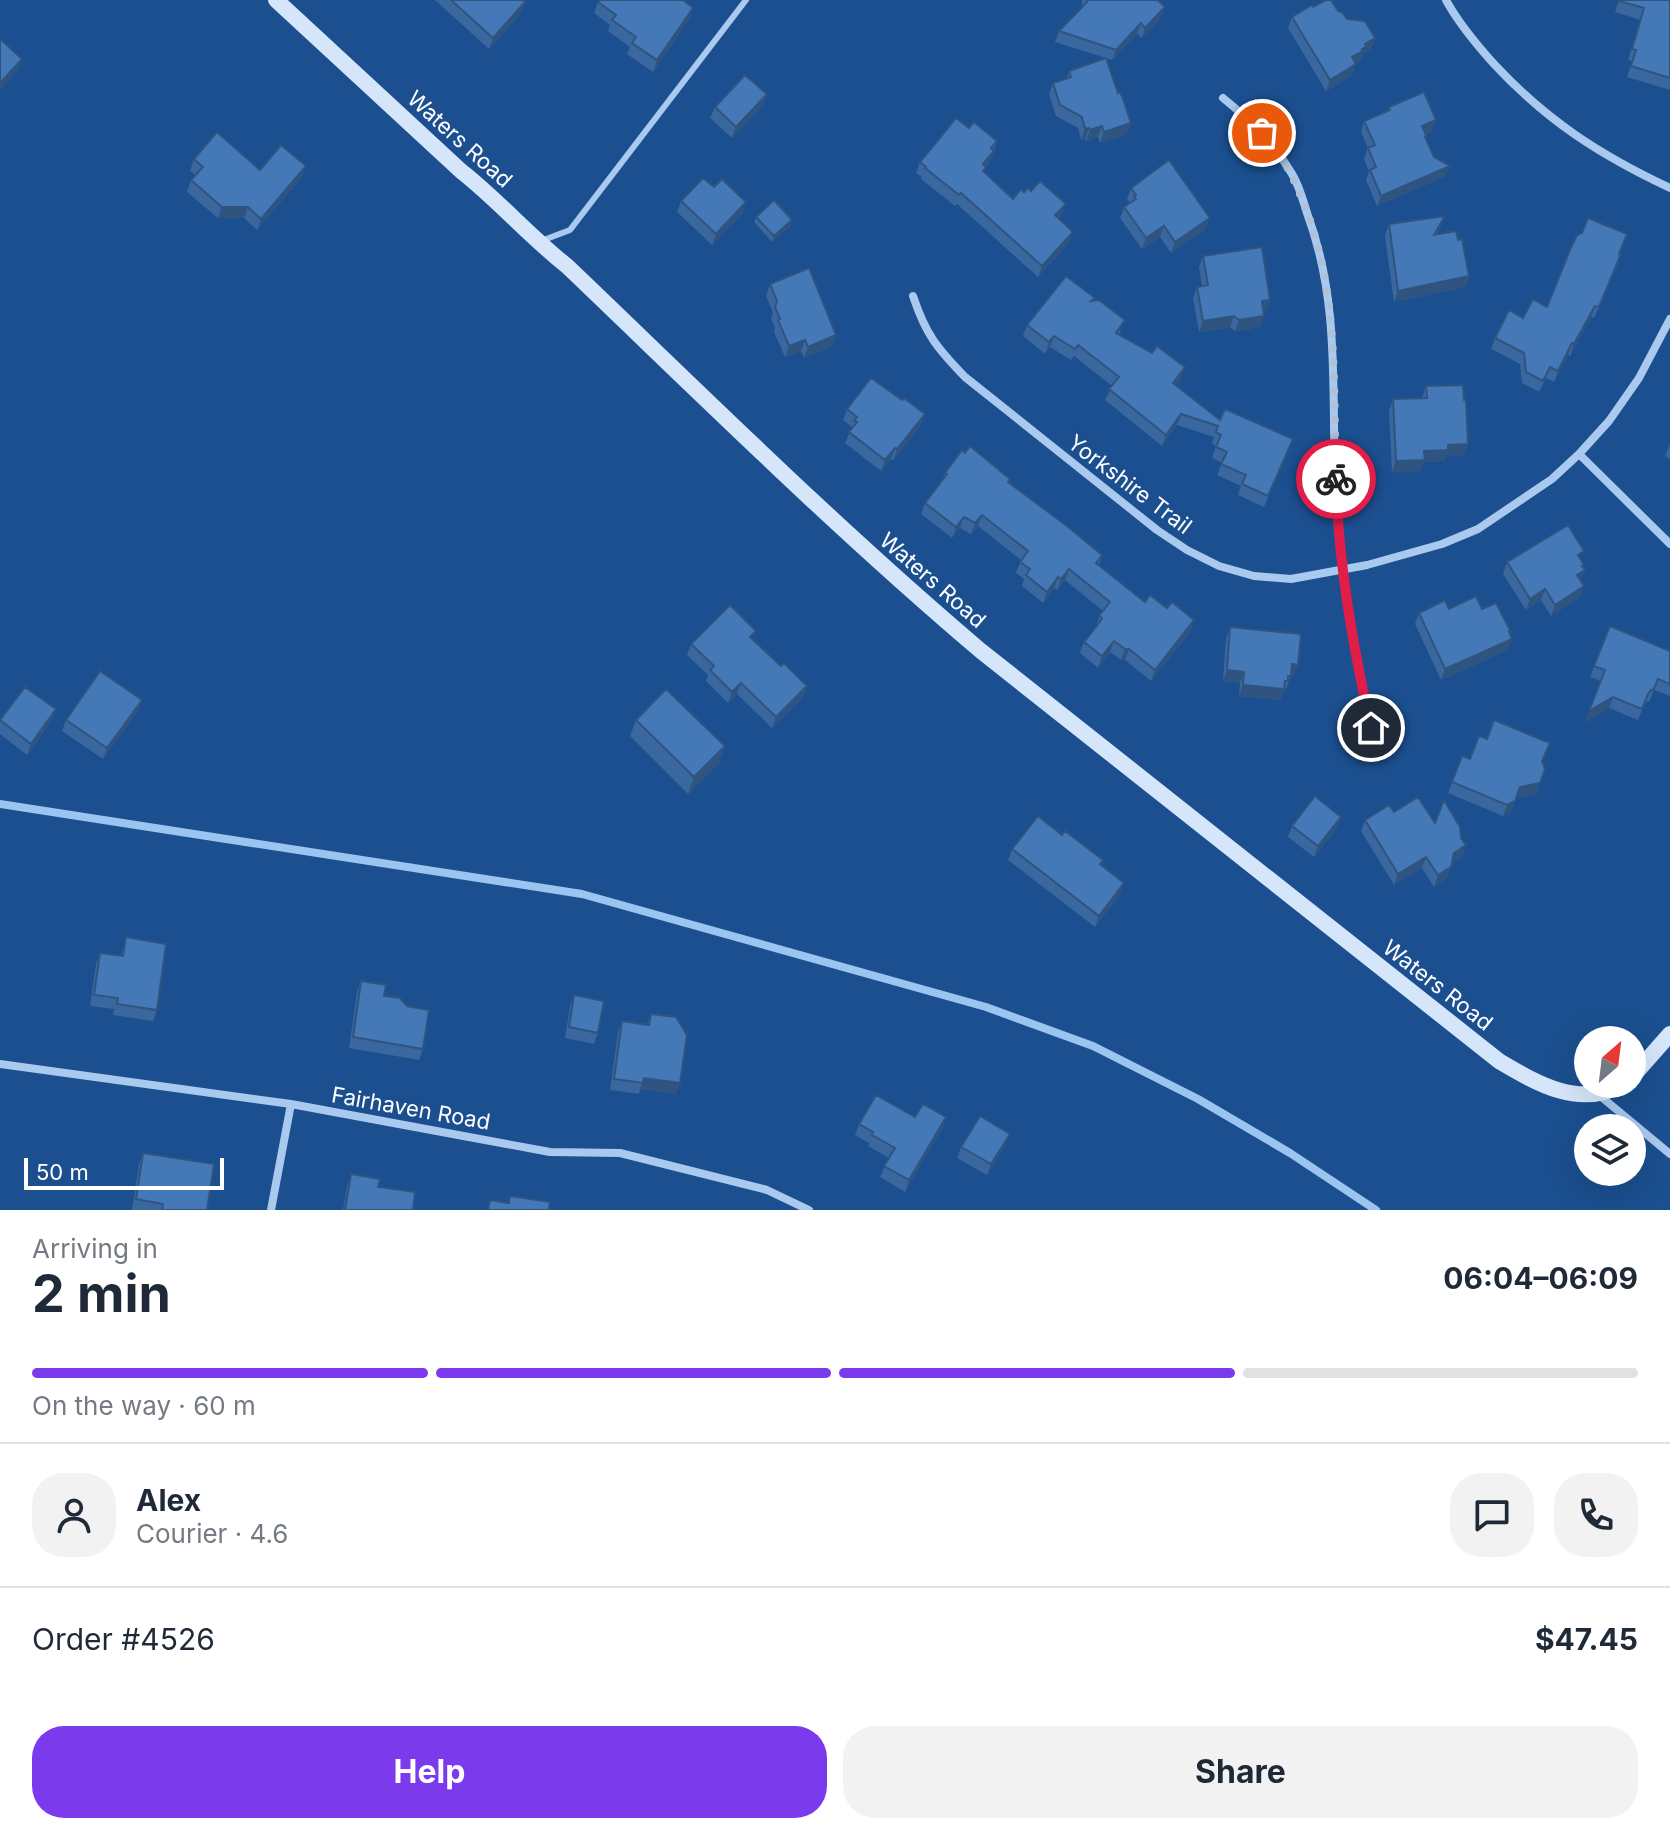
<!DOCTYPE html>
<meta charset="utf-8">
<style>
:root{--surface:#fff;--page:#f2f2f3;--text:#1f2937;--muted:#747a83;--line:#e0e1e3;--accent:#7c3aed}
body{margin:0;font-family:Inter,sans-serif;background:var(--page);color:var(--text);height:100vh;display:flex;flex-direction:column;font-size:30px;white-space:nowrap}
*{box-sizing:border-box;margin:0}
p{font-size:26px;color:var(--muted)}
.icon{flex:none;width:44px;height:44px;fill:none;stroke:currentColor;stroke-width:2;stroke-linecap:round;stroke-linejoin:round}
.map{position:relative;height:1210px;overflow:hidden}
.side{display:flex;flex-direction:column;background:var(--surface);flex:1}
.side>*{flex:none}
.needle{width:52px;rotate:28deg}
.buttons{position:absolute;left:1574px;top:1026px;display:grid;gap:16px}
.buttons a{display:grid;place-items:center;width:72px;height:72px;border-radius:50%;background:var(--surface);box-shadow:0 8px 32px #0002;font-size:40px}
.scale{position:absolute;left:24px;bottom:20px;width:200px;box-sizing:border-box;padding-left:8px;border:4px solid #fff;border-top:0;font-size:22px;line-height:28px;white-space:nowrap;color:#fff;-webkit-text-stroke:6px #1b4f8f;paint-order:stroke}
.pin{position:absolute;display:grid;place-items:center;width:68px;height:68px;color:#fff;margin:-34px;border:4px solid #fff;border-radius:50%;box-shadow:0 2px 8px #0007}
.courier{position:absolute;display:grid;place-items:center;width:80px;height:80px;margin:-40px;border:6px solid #e11d48;border-radius:50%;background:#fff;color:#222;box-shadow:0 2px 10px #0007}
.summary em{font-style:normal;font-weight:700}
.summary div{display:flex;flex-direction:column-reverse}
.summary{display:flex;align-items:center;justify-content:space-between;height:136px;padding:0 32px}
h1{font-size:52px;font-weight:700;line-height:60px}
.bar{display:grid;grid-template-columns:repeat(4,1fr);gap:12px 8px;align-content:center;height:96px;padding:0 32px}
.bar i{height:10px;border-radius:6px;background:var(--line)}
.bar .active{background:var(--accent)}
.bar p{grid-column:span 4}
.line{display:flex;align-items:center;gap:20px;padding:0 32px;border-top:2px solid var(--line)}
.line div{flex:1}
.round{display:grid;place-items:center;flex:none;width:84px;height:84px;border-radius:32px;background:var(--page)}
.cta{display:flex;gap:16px;margin-top:auto;padding:16px 32px}
.cta a{flex:1;height:92px;border-radius:32px;background:var(--accent);color:#fff;font-size:32px;font-weight:700;line-height:92px;text-align:center}
.cta a+a{background:var(--page);color:var(--text)}
.map>svg:first-child{display:block}
.lines{fill:none;stroke-linecap:round;stroke-linejoin:round}
.stream{stroke:#9cc4f0;stroke-width:8}
.lane{stroke:#a9c9ee;stroke-width:6}
.street{stroke:#a9c9ee;stroke-width:8}
.secondary{stroke:#d6e6fa;stroke-width:16}
.wall{fill:#3a679d}
.shaded-wall{fill:#305480}
.building{fill:#4478b7;stroke:#305480;stroke-width:2}
.done{stroke:#afc1d8;stroke-width:8;stroke-dasharray:0 14.4}
.route{stroke:#e11d48;stroke-width:10}
.labels{text-anchor:middle;stroke-width:8;stroke-linejoin:round;paint-order:stroke}
.street-label{font-size:22px;fill:#fff;stroke:#1b4f8f}
</style>
<div class="map">
<svg width="1670" height="1210" viewBox="0 0 1670 1210">
<rect width="100%" height="100%" fill="#1b4f8f"/>
<g class="lines">
<!-- stream -->
<path class="stream" d="M0,804L582,894L986,1007L1093,1046L1198,1099L1290,1153L1376,1210"/>
<!-- lane -->
<path class="lane" d="M541,241L570,230L746,0"/>
<!-- street -->
<path class="street" d="M1446,0C1459,24 1476,44 1494,64C1547,121 1600,155 1670,188
M1223,98C1250,120 1274,143 1292,174C1299,185 1303,200 1307,213C1344,312 1329,410 1337,513C1342,585 1356,657 1371,728
M913,296C926,335 937,348 965,377L1157,530L1187,550L1219,566L1254,576L1291,579L1367,565L1442,544L1478,529L1552,479L1579,454L1609,421L1639,378L1670,319
M1579,454L1670,544
M0,1064L291,1104L550,1152L620,1153L767,1190L809,1210
M1599,1095L1670,1154
M271,1210L291,1104"/>
<!-- secondary -->
<path class="secondary" d="M276,0L461,171C498,200 529,236 567,266C703,396 837,529 981,651L1499,1061C1538,1084 1580,1109 1623,1084
M1632,1077L1670,1034"/>
</g>
<!-- wall -->
<path class="wall" d="M435,0H523L525,2L521,13L489,49Z
M685,0L684,1L693,8L689,19L653,72L627,54L630,47L608,31L610,25L594,13L598,2Z
M1082,0H1158L1161,18L1142,38L1137,34L1112,60L1106,58L1118,93L1131,123L1127,134L1100,143L1098,137L1086,141L1085,139L1081,140L1078,128L1056,116L1049,94L1053,83L1067,78L1069,71L1106,58L1055,42L1059,31L1082,7Z
M1619,0H1670V90L1627,77L1632,61L1628,60L1640,20L1615,12Z
M1313,7L1338,11L1347,19L1375,38L1371,49L1364,53L1362,58L1356,64L1352,75L1326,91L1288,28L1292,17Z
M767,94L763,106L732,138L710,118L715,107Z
M1389,107L1436,120L1432,131L1425,134V138L1434,157L1446,176L1377,206L1366,180L1369,171L1364,159L1368,148L1361,132L1364,121L1388,111Z
M969,128L997,141L990,162L986,167L984,172L1013,199L1062,215L1058,218L1069,243L1038,277L957,204L955,206L921,179L922,177L916,173L920,162Z
M194,159L260,170L306,166L302,177L257,230L244,218H218L187,192L191,180L195,175L190,171Z
M714,187L746,202L742,214L712,245L677,212L681,201Z
M1131,188L1206,229L1171,253L1160,237L1142,249L1120,218L1124,207L1130,203L1127,199Z
M1445,216L1437,234L1458,240L1469,276L1465,287L1394,302L1385,236L1389,224Z
M756,217L792,220L790,226L772,242L754,222Z
M1620,254H1621L1617,266L1594,318L1591,317L1570,356L1568,355L1554,382L1546,378L1539,392L1522,383L1520,364L1491,349L1495,338L1523,318L1547,307Z
M1203,256L1270,300L1266,311L1263,312L1260,327L1235,331L1230,327L1199,332L1193,298L1197,287L1202,286L1199,267Z
M770,284L836,335L832,346L804,358L801,351L785,357L774,332L775,328L771,318L773,312L766,296Z
M1095,298L1094,300L1121,331L1118,335L1181,379L1176,385L1220,420L1289,450L1264,507L1238,495L1241,486L1217,475L1222,463L1212,458L1216,446L1212,444L1214,437L1177,425L1162,446L1105,400L1112,386L1074,356L1071,360L1050,347L1045,354L1023,336L1027,325Z
M1426,386L1464,455L1446,456L1444,461L1424,462L1420,471L1392,472L1389,411L1393,399L1422,398Z
M847,409L921,425L893,461L891,459L881,471L845,443L852,427L843,420Z
M1670,444V459L1665,456Z
M945,473L1009,483L1102,555L1099,565L1145,602L1167,608L1194,620L1190,632L1151,681L1125,660H1121L1110,652L1098,668L1080,653L1084,642L1096,628L1099,616L1103,611L1065,580L1057,590L1054,588L1043,603L1022,586L1024,579L1016,573L1021,560L978,526L971,534L960,528L952,538L921,514L925,503L942,481Z
M1581,559L1584,565L1581,581L1584,586L1580,597L1551,616L1541,600L1526,610L1503,574L1507,562Z
M1449,609H1482L1511,632L1508,650L1441,680L1415,624L1419,613Z
M1610,626L1670,651V696L1654,690L1649,702L1647,701L1644,705L1638,720L1609,708L1585,722L1601,681L1590,677Z
M1230,627L1294,676L1291,675L1287,687L1283,692L1280,700L1239,696L1240,683L1223,681L1226,638Z
M753,640L781,666L807,686L803,697L772,728L737,694L728,703L706,681L708,675L687,655L691,644Z
M56,709L52,720L27,755L0,734V720Z
M138,711L103,759L62,731L66,720Z
M636,720L725,746L719,763L688,794L630,736Z
M1462,756L1470,759L1543,762L1536,794L1516,798L1511,812L1503,816L1448,793Z
M1394,812L1435,823L1461,838L1466,845L1462,857L1452,862L1447,878L1434,887L1422,868L1394,885L1361,831L1365,820Z
M1292,826L1337,828L1314,857L1288,837Z
M1062,835L1103,860L1101,866L1124,883L1120,894L1095,927L1008,860L1012,849Z
M126,937L157,1010L153,1021L113,1015L114,1009L90,1006L96,964L100,953L121,956Z
M361,981L384,996L423,1049L419,1060L349,1048L357,992Z
M574,995L598,1033L594,1044L565,1038L570,1006Z
M651,1014L676,1094L640,1089L639,1094L610,1090L618,1032L622,1021L647,1025Z
M915,1117H946L942,1129L905,1192L880,1177L889,1158L868,1146L869,1143L855,1135L859,1124Z
M1005,1145L987,1175L957,1158L961,1147Z
M143,1153L207,1210H132L139,1164Z
M351,1174L378,1187L413,1210H343L347,1186Z"/>
<!-- shaded-wall -->
<path class="shaded-wall" d="M525,2L521,13L489,49L493,38Z
M1165,7L1161,18L1142,38L1145,28Z
M693,8L689,19L653,72L657,60Z
M1141,23L1137,34L1112,60L1116,50Z
M1375,38L1371,49L1364,53L1359,62L1348,69L1352,57L1365,44Z
M22,59L18,70L0,90V83Z
M1356,64L1352,75L1326,91L1330,80Z
M767,94L763,106L732,138L736,127Z
M1436,120L1432,131L1418,137L1422,126Z
M1131,123L1127,134L1100,143L1104,132Z
M1102,126L1098,137L1086,141L1090,130Z
M1089,128L1085,139L1081,140L1085,129Z
M994,151L990,162L979,175L983,164Z
M306,166L302,177L257,230L261,219Z
M1450,166L1446,176L1377,206L1381,196Z
M746,202L742,214L712,245L716,234Z
M1066,204L1062,215L1051,226L1055,215Z
M222,207H248L244,218H218Z
M1210,218L1206,229L1171,253L1175,242Z
M792,220L790,226L772,242L774,236Z
M1164,226L1160,237L1142,249L1146,238Z
M1073,232L1069,243L1038,277L1042,266Z
M1469,276L1465,287L1394,302L1398,291Z
M1270,300L1266,311L1258,312L1262,301Z
M1595,306L1591,317L1570,356L1574,344Z
M1234,316L1230,327L1199,332L1203,321Z
M1264,316L1260,327L1235,331L1239,320Z
M836,335L832,346L804,358L808,347Z
M1054,336L1050,347L1045,354L1049,342Z
M805,340L801,351L785,357L789,346Z
M1572,343L1568,355L1554,382L1558,371Z
M1185,367L1181,379L1169,394L1173,383Z
M925,414L921,425L893,461L897,449Z
M1181,414L1177,425L1162,446L1166,435Z
M1468,444L1464,455L1446,456L1444,461L1424,462L1420,471L1392,472L1396,461L1424,451L1448,445Z
M895,448L891,459L881,471L885,460Z
M982,515L978,526L971,534L975,523Z
M964,517L960,528L952,538L956,527Z
M1584,565L1581,572L1585,570L1581,581L1577,575Z
M1069,569L1065,580L1057,590L1061,579Z
M1058,577L1054,588L1043,603L1047,592Z
M1584,586L1580,597L1551,616L1555,605Z
M1545,589L1541,600L1526,610L1530,599Z
M1194,620L1190,632L1151,681L1155,670Z
M1511,632L1507,641L1512,639L1508,650L1441,680L1445,669Z
M1114,641L1110,652L1098,668L1102,656Z
M1125,649H1129L1125,660H1121Z
M1292,664L1298,665L1294,676L1288,675Z
M1227,670L1244,672L1240,683L1223,681Z
M741,683L737,694L728,703L732,692Z
M1243,685L1284,689L1280,700L1239,696Z
M807,686L803,697L772,728L776,717Z
M1613,697L1609,708L1585,722L1589,711Z
M142,700L138,711L103,759L107,748Z
M56,709L52,720L27,755L31,744Z
M725,746L719,763L688,794L694,777Z
M1545,769L1536,794L1516,798L1511,812L1503,816L1507,805L1520,787Z
M1341,817L1337,828L1314,857L1318,846Z
M1466,845L1462,857L1450,864L1454,853Z
M1426,857L1422,868L1394,885L1398,874Z
M1451,867L1447,878L1434,887L1438,875Z
M1124,883L1120,894L1095,927L1099,916Z
M644,1078L680,1083L676,1094L640,1089Z
M946,1117L942,1129L905,1192L909,1180Z
M1010,1134L1005,1145L987,1175L991,1164Z"/>
<!-- building -->
<path class="building" d="M451,0H523L525,2L493,38Z
M600,0H683L693,8L657,60L632,43L636,37L612,20L616,15L598,2Z
M1087,0H1158L1165,7L1145,28L1141,23L1116,50L1059,31L1087,2Z
M1326,0H1331L1338,11L1343,13L1347,19L1365,21L1375,38L1365,44L1366,47L1362,49L1363,51L1352,57L1356,64L1330,80L1292,17L1312,5L1313,7Z
M1620,0H1670V78L1631,66L1636,50L1632,49L1644,8L1619,1Z
M0,39L22,59L0,83Z
M1106,58L1118,93L1120,92L1122,96L1131,123L1104,132L1102,126L1090,130L1089,128L1085,129L1082,117L1060,105L1053,83L1071,77L1069,71Z
M745,75L767,94L736,127L715,107Z
M1424,92L1436,120L1422,126L1426,135L1425,137L1434,157L1450,166L1381,196L1370,170L1376,167L1368,148L1375,145L1364,121L1390,110L1389,107Z
M956,118L969,128L974,122L997,141L991,148L994,151L983,164L986,167L983,171L1013,199L1021,189L1024,192L1028,188L1031,191L1040,181L1066,204L1055,215L1073,232L1042,266L961,193L959,195L925,168L926,167L920,162Z
M217,132L260,170L281,145L306,166L261,219L248,207H222L191,180L203,167L194,159Z
M1169,160L1210,218L1175,242L1164,226L1146,238L1124,207L1136,199L1134,196L1136,195L1131,188Z
M703,178L714,187L722,179L746,202L716,234L681,201Z
M774,200L792,220L774,236L756,217Z
M1445,216L1434,235L1456,231L1458,240L1462,239L1469,276L1398,291L1389,224Z
M1588,218L1627,234L1619,254H1621L1599,307L1595,306L1574,344L1572,343L1558,371L1550,367L1543,381L1526,372L1524,353L1495,338L1509,310L1523,318L1533,299L1547,307L1570,250L1577,235L1582,233Z
M1262,247L1270,300L1262,301L1264,316L1239,320L1234,316L1203,321L1197,287L1208,285L1203,256Z
M809,268L836,335L808,347L805,340L789,346L778,320L780,319L775,307L777,301L770,284Z
M1066,276L1095,298L1091,301L1099,300L1125,320L1116,333L1152,353L1157,346L1185,367L1173,383L1220,420L1225,409L1293,439L1268,496L1242,484L1246,475L1221,464L1227,452L1216,447L1221,435L1216,432L1218,426L1181,414L1166,435L1109,389L1119,377L1078,345L1075,349L1054,336L1049,342L1027,325Z
M871,378L902,400L904,398L925,414L897,449L895,448L885,460L849,432L857,422L854,421L857,417L847,409Z
M1463,385L1464,400H1466L1468,444L1448,445V450L1424,451L1425,460L1396,461L1393,399L1427,398L1426,386Z
M970,446L1004,474L1010,479L1008,482L1067,526L1102,555L1096,563L1145,602L1150,595L1167,608L1172,602L1194,620L1155,670L1129,649H1125L1114,641L1102,656L1084,642L1099,623L1102,618L1099,616L1110,602L1069,569L1061,579L1058,577L1047,592L1026,575L1030,569L1020,562L1028,551L982,515L975,523L964,517L956,527L925,503L947,474L945,473L962,450L965,453Z
M1568,525L1584,551L1578,555L1584,565L1582,566L1585,570L1577,575L1584,586L1555,605L1545,589L1530,599L1507,562Z
M1476,596L1482,609L1496,603L1511,632H1509L1512,639L1445,669L1419,613L1445,600L1449,609Z
M730,605L756,631L750,637L781,666L784,663L807,686L776,717L741,683L732,692L710,670L714,666L691,644Z
M1610,626L1670,651V684L1658,679L1653,691L1651,690L1648,694L1642,709L1613,697L1589,711L1605,670L1594,666Z
M1230,627L1301,634L1298,665L1292,664L1291,676H1288V681H1285L1284,689L1243,685L1244,672L1227,670Z
M100,671L142,700L107,748L66,720Z
M25,687L56,709L31,744L0,720Z
M666,689L725,746L694,777L636,720Z
M1494,720L1550,743L1542,761L1545,769L1540,783L1520,787L1515,801L1507,805L1452,782L1462,756L1470,759L1479,736L1487,739Z
M1315,796L1341,817L1318,846L1292,826Z
M1418,797L1435,823L1444,800L1460,827L1461,838L1466,845L1454,853L1451,867L1438,875L1426,857L1398,874L1365,820L1389,805L1394,812Z
M1038,816L1062,835L1065,831L1103,860L1100,864L1124,883L1099,916L1012,849Z
M126,937L166,944L157,1010L117,1004L118,998L94,995L100,953L123,956Z
M361,981L386,985L384,996L400,998L407,1006L429,1010L423,1049L353,1037Z
M574,995L604,1001L598,1033L569,1027Z
M651,1014L676,1017L687,1035L680,1083L644,1078L643,1083L614,1079L622,1021L649,1025Z
M876,1095L915,1117L923,1104L946,1117L909,1180L884,1166L895,1148L872,1135L873,1132L859,1124Z
M980,1116L1010,1134L991,1164L961,1147Z
M143,1153L214,1164L207,1210H162L163,1204L136,1199Z
M351,1174L380,1179L378,1187L415,1192L413,1210H345Z
M510,1196L550,1202L549,1209L552,1210H488L490,1200L509,1203Z"/>
<g class="lines">
<!-- done -->
<path class="done" d="M1262,133C1286,159 1295,180 1307,212C1339,299 1333,388 1336,479"/>
<!-- route -->
<path class="route" d="M1336,479C1338,563 1353,646 1371,728"/>
</g>
<g class="labels">
<!-- street labels -->
<g class="street-label">
<text transform="translate(460 139) rotate(42)" y="8">Waters Road</text>
<text transform="translate(1130 484) rotate(37)" y="8">Yorkshire Trail</text>
<text transform="translate(933 580) rotate(41)" y="8">Waters Road</text>
<text transform="translate(1438 985) rotate(38)" y="8">Waters Road</text>
<text transform="translate(411 1108) rotate(10)" y="8">Fairhaven Road</text>
</g>
</g>
</svg>
<div class="buttons">
<a><svg class="needle" viewBox="-14 -14 28 28"><path d="M0-13l5 13h-10z" fill="#e53935"/><path d="M0 13l5-13h-10z" fill="#747a83"/></svg></a>
<a><svg class="icon" aria-label="layers" viewBox="0 0 24 24"><path d="M12 4l9 5-9 5-9-5zM3 14l9 5 9-5"/></svg></a>
</div>
<div class="scale">50 m</div>
<div class="pin" style="left:1262px;top:133px;background:#ea580c"><svg class="icon" aria-label="bag" viewBox="0 0 24 24"><path d="M5 8h14l-1 12H6zM9 8a3 3 0 0 1 6 0"/></svg></div>
<div class="pin" style="left:1371px;top:728px;background:#1f2937"><svg class="icon" aria-label="home" viewBox="0 0 24 24"><path d="M3 11l9-7 9 7M6 9v11h12V9"/></svg></div>
<div class="courier" style="left:1336px;top:479px"><svg class="icon" aria-label="bike" viewBox="0 0 24 24"><circle cx="6" cy="16" r="4"/><circle cx="18" cy="16" r="4"/><path d="M6 16l4-8h5l3 8M10 8l3 8H6M13 5h3"/></svg></div>
</div>
<section class="side">
<div class="summary"><div><h1>2 min</h1><p>Arriving in</p></div><em>06:04–06:09</em></div>
<div class="bar"><i class="active"></i><i class="active"></i><i class="active"></i><i></i><p>On the way · 60 m</p></div>
<div class="line" style="height:144px"><a class="round"><svg class="icon" aria-label="person" viewBox="0 0 24 24"><circle cx="12" cy="8" r="4"/><path d="M4 21q1-7 8-7t8 7"/></svg></a><div><b>Alex</b><p>Courier · 4.6</p></div><a class="round"><svg class="icon" aria-label="chat" viewBox="0 0 24 24"><path d="M4 5h16v11H9l-5 4z"/></svg></a><a class="round"><svg class="icon" aria-label="phone" viewBox="0 0 24 24"><path d="M5 4h4l2 5-3 2q2 4 5 5l2-3 5 2v4C11 20 4 13 5 4z"/></svg></a></div>
<div class="line" style="height:104px"><div>Order #4526</div><b>$47.45</b></div>
<div class="cta"><a>Help</a><a>Share</a></div>
</section>
